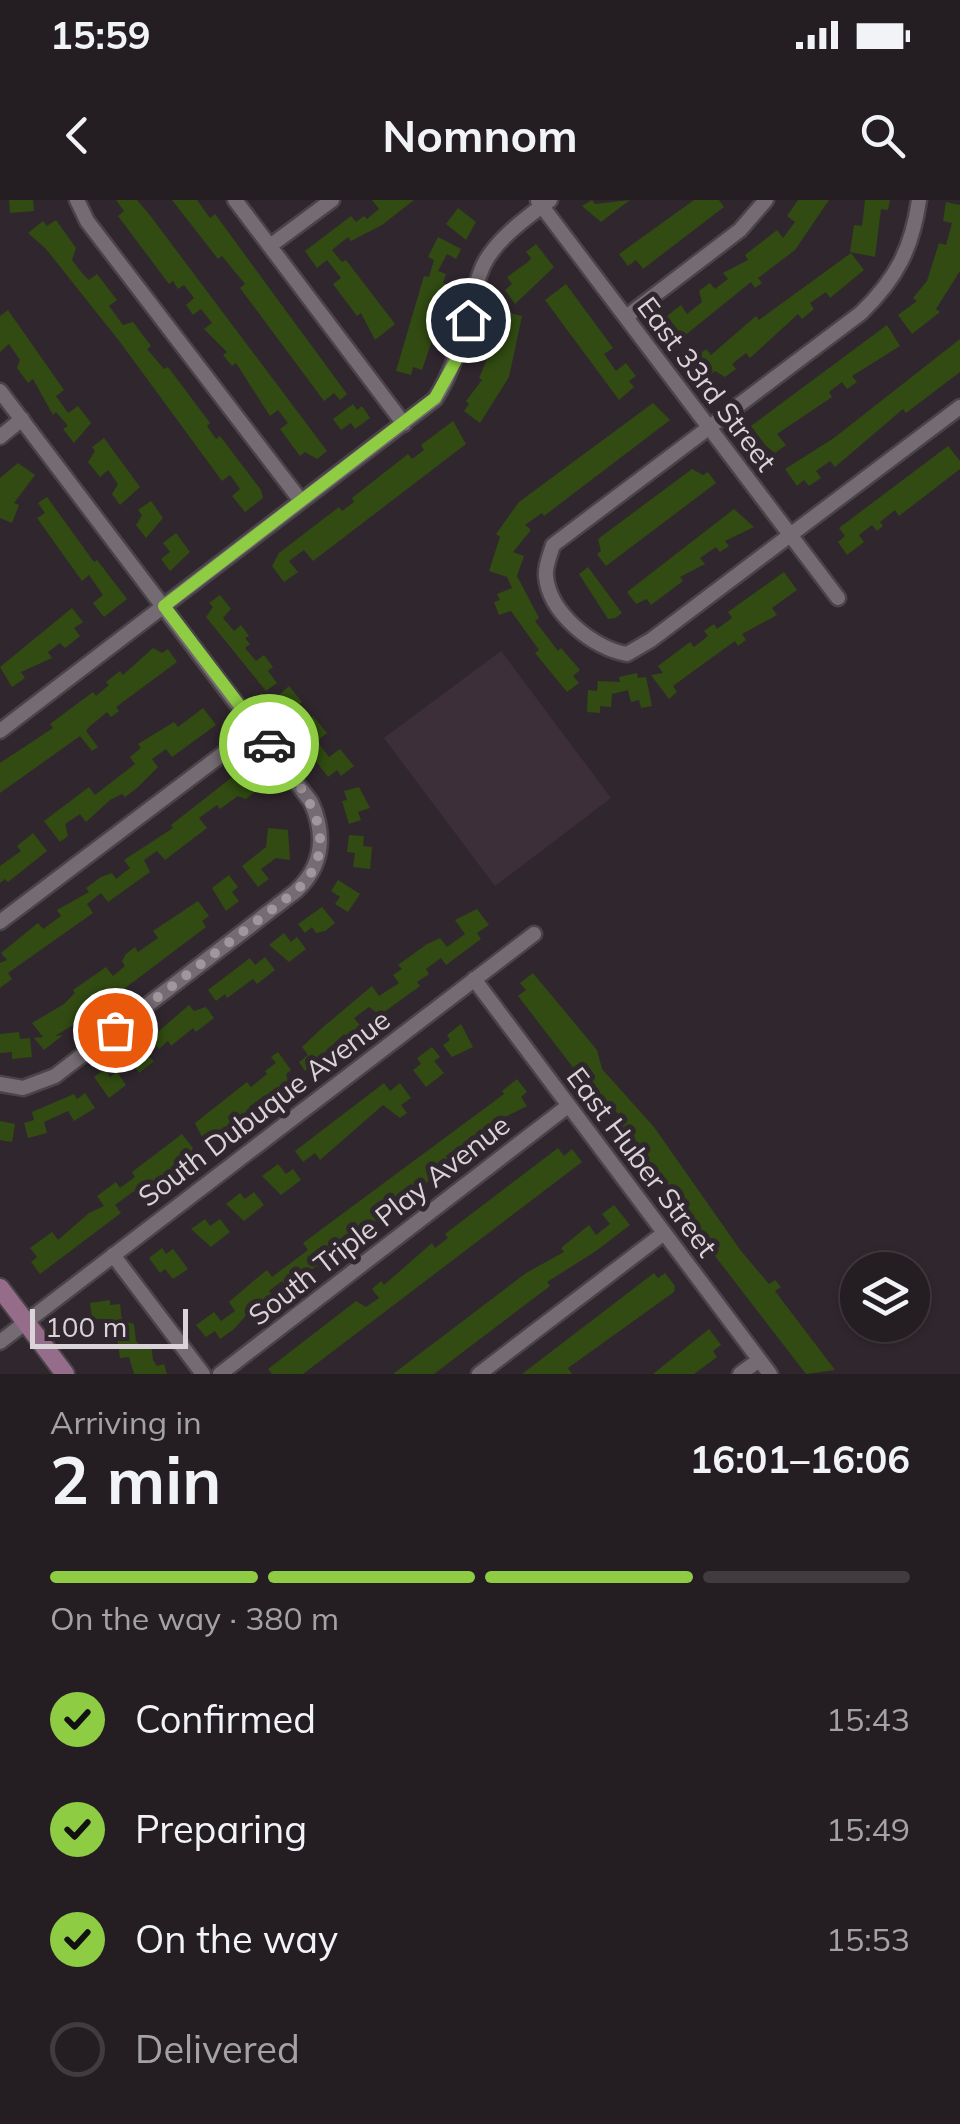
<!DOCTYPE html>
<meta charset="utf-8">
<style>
:root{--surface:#241d22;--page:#2c262a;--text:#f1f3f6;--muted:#a3a2a5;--line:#413b40;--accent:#8ecd43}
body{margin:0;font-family:Mulish,sans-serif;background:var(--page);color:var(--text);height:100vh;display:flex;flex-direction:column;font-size:38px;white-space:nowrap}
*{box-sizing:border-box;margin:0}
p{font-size:32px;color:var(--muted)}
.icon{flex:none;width:55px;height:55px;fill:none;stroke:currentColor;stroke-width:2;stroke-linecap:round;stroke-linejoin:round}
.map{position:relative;height:1174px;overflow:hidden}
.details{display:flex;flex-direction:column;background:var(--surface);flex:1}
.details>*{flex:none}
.controls{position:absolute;left:840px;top:1052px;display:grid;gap:20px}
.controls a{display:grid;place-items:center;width:90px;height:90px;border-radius:50%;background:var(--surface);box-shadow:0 2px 8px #0004,0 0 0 2px var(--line);font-size:50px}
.scale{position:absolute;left:30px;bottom:25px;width:158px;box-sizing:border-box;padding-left:10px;border:5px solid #dad4d8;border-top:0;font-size:28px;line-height:35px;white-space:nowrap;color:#dad4d8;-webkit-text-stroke:8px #30272e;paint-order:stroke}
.pin{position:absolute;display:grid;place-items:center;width:85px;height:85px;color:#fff;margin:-42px;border:5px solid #fff;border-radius:50%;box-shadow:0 2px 10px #0007}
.courier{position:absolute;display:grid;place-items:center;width:100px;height:100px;margin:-50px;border:8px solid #8ecd43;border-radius:50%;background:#fff;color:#222;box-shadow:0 2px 12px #0007}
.head em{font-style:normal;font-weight:700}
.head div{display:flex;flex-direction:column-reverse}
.head{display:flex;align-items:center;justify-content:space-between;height:170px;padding:0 50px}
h1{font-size:65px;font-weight:700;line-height:75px}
.bar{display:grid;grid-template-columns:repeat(4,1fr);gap:15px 10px;align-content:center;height:120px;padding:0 50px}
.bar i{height:12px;border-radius:8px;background:var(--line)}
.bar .selected{background:var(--accent)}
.bar p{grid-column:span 4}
ol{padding:0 50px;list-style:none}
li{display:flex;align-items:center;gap:30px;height:110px}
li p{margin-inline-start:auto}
li .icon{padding:10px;border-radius:50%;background:var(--accent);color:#111;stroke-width:4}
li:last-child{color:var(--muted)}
li i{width:55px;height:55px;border:5px solid var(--line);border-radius:50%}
.status{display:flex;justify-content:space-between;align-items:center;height:70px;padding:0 50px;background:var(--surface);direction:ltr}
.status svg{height:28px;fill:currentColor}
header{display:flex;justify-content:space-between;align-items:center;height:130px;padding:0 50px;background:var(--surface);font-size:45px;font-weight:700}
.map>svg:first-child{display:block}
.built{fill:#3d2f39}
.building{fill:#314b12}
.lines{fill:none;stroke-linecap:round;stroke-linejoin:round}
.minor-casing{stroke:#4a4348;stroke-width:19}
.major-casing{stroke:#4a4348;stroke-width:22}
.minor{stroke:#756b72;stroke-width:14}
.major{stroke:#966c8b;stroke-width:18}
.done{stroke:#9e979c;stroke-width:10;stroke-dasharray:0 18}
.route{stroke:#8ecd43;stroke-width:12}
.labels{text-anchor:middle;stroke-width:10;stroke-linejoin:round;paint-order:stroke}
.street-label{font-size:28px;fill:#dad4d8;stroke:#30272e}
</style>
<div class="status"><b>15:59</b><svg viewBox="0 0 49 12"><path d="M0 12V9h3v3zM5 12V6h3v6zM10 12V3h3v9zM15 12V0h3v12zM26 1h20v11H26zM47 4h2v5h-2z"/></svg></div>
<header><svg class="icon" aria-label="back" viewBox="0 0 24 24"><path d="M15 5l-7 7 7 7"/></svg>Nomnom<svg class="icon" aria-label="search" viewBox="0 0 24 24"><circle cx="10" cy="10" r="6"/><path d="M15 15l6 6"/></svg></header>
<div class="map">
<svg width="960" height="1174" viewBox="0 0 960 1174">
<rect width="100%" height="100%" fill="#30272e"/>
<!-- built -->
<path class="built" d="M501,451L611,598L495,686L384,538Z"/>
<!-- building -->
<path class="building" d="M9,0H33L34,11L10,13Z
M116,0H137L149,14L327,251L317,259L305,252L300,256L280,229L288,223L278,210L270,216L236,163L232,166L223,155L227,152L204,129L212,123L201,109L193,115L186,105L194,98L184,85L178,89L173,81L169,84L118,16L124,11Z
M172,0H197L210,18L215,14L347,194L340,200L334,193L324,201L240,88L245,84L222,56L218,59Z
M372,0H414L382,25L351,41L348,37L332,50L342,62L346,60L395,124L375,140L361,113L357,116L333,84L341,78L327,60L317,68L305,51L351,16L356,22L364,16L367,19L379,9Z
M592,0L595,4L630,0L601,22L582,6Z
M694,0H719L724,7L643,69L636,60L628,66L619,54Z
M798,0H829L795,50L758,78L762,83L755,88L751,82L683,137L667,116L681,105L687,114L702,102L699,91L710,83L715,89L728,79L723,73L748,60L745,55L777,30L783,38L795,22L787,16Z
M865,0H890L888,10L881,9L875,57L850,52L854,25L862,26Z
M946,2L960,5V71L936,109L940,112L912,134L898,115L917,101L913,98L927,81L939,43L946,45L952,23L943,21Z
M458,8L476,22L466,40L446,24Z
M56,20L76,48L72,60L82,73L89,80L97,74L117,100L109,106L123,125L133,122L151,146L147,149L164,169L168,167L210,223L207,226L216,239L220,236L261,290L263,298L245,312L232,296L240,289L230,275L222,281L120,142L46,49L28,33L43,21L47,26Z
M438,37L461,49L456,59L447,54L438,71L446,74L443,83L448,85L441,114L422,170L413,167L411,175L396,171L424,76L429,77L434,60L428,57Z
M536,44L554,67L515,104L505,90L512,84L507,77L528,62L531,58L526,52Z
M851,53L864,70L830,98L826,92L810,103L814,109L802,119L798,114L750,158L746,153L732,164L736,169L725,177L715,171L709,176L695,158L706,149L711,155L756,116L759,120Z
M566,84L613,148L604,154L616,171L626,163L636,176L629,181L634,187L619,200L545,100Z
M8,110L64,190L56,196L68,213L78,206L91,223L74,243L63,229L68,226L56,212L53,215L33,179L28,183L17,168L20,160L9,144L0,152V116Z
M498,110L522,116L509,177L480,223L464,211L469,204L466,201L482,180L479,178L490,152Z
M887,125L900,146L852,176L857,182L847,189L842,182L829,192L832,197L777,234L786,245L775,253L766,246L751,226Z
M960,139V172L906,213L903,209L835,267L830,261L816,271L821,278L809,286L804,280L797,286L785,269L834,238Z
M653,203L670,220L544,316L542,313L525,325L531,330L513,352L524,356L517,376L539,418L535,421L558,451L561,448L580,470L573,476L579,483L567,492L535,453L539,450L511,411L499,415L494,402L500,400L497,394L512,388L507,377L489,371L500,337L496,334L519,302Z
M353,204L357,210L362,206L370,218L355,229L351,223L341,230L333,219Z
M453,221L466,244L313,361L304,350L289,361L298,372L284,382L272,366L279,353L339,307L342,311L354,302L352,298L408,254L412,259L424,250L421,245Z
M104,238L140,287L120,305L112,294L118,284L108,270L100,277L88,262L95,251L92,247Z
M948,246L960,261V269L899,316L895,310L880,322L883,326L877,331L872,325L859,335L864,342L847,355L838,342L845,336L839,328Z
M18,263L35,275L14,303L19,305L12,323L0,318V278Z
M692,269L703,275L708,272L716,283L606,366L597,354L601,351L598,339Z
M47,297L94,362L97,360L127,399L104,417L93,403L103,395L89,375L82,381L37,318L45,313L38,303Z
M151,301L163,318L146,338L136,325L142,315L138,310Z
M734,309L754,327L725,341L729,346L720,352L716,347L700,358L705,364L680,377L683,381L651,405L647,399L636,404L627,392Z
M176,333L190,352L170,371L161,359L170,352L163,343Z
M588,367L622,413L615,418L608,419L579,374Z
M784,372L797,390L772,408L777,415L742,434L746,440L738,446L735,441L688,475L673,486L677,492L669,499L651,475L663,473L658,466L690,442L694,447L708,436L704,431L714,424L717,429L732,418L728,412Z
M220,395L231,409L223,418L234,431L241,425L249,436L245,438L250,444L245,448L256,461L264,455L273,467L268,471L277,483L266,491L206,417L213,407L209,403Z
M72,408L83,422L74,428L80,436L65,448L60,443L48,452L52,458L21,472L25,478L12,487L0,467Z
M153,448L162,453L168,449L177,462L116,507L119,511L111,517L107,512L89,527L86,531L98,547L92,551L80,536L0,593V563L53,528L50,524L93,492L96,496L109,485L106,482L120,471L123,475Z
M637,473L638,478L646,477L652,506L641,508L639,500L631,502L628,490L612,494L611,507L600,506V513L587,512L588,490L597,491L598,481L620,482L619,477Z
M289,486L302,502L292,509L297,515L287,522L275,507L283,501L279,495Z
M203,508L216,525L172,557L166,549L152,559L158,567L137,588L125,597L122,594L110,600L86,622L80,614L65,624L68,636L60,642L44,621L89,587L95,595L135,564L130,557L141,548L138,544L174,522L178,527Z
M313,516L327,533L317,541L329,557L340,549L354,566L341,576L337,570L328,577L299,539L305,529L302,525Z
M240,571L245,577L257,571L266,583L246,599L238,596L220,609L217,605L199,618L207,628L165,660L157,651L144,660L150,672L108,702L101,693L87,704L93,713L8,773L12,779L0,788V763L7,760L1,753L38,723L43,729L61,716L57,710L89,692L86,688L101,677L112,673L116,679L130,668L124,660L173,628L171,625Z
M359,587L370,608L358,612L361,620L349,624L342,601L347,600L344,591Z
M268,628L288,630L290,660L276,658L261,669L269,679L258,687L242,666L266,647Z
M33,633L47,651L8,682L5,679L0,683V666L21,651L17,646Z
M349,635L364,636L363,646L372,647L370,669L353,667L355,653L347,652Z
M229,675L238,687L232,692L239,701L226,711L212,688Z
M338,680L360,694L348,712L335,704L340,697L331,691Z
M198,701L209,716L202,721L206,727L112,798L107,792L84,810L88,816L55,836L63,835L44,850L34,838L43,837L32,823L64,804L75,793L73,790L106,767L113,776L125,766L122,761L126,754L135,747L138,752L158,738L153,731Z
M322,707L335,723L325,731L316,733L312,727L305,733L298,724Z
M477,709L489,725L477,733L481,739L446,765L441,758L426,769L429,774L417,782L420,786L380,815L369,807L354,818L363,829L349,840L344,834L305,871L299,862L308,855L302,847L322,828L372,786L379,796L399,783L393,775L402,769L398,765L427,744L440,738L447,747L465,734L455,720Z
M284,733L291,742L297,737L306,749L289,762L269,745Z
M265,757L275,770L257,784L253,779L227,798L225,794L216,801L208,790L250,758L255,765Z
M533,773L597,850L602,869L654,927L741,1051L769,1084L775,1080L781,1087L775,1091L835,1170L806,1174L688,1021L613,921L620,917L610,903L603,908L595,898L600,893L590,880L585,883L518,796L526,790L520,783Z
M189,805L194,811L206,807L214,818L196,832L193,828L171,846L168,841L159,849L151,838Z
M461,824L473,847L452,857L443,845L450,840L447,835Z
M19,832L20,839L30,838L32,857L12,859V852L0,853V834Z
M135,846L154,861L139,873L125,854Z
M432,847L440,857L434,861L444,873L426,887L413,870L421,864L417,858Z
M278,852L291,870L286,874L289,886L269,900L265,895L249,907L253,913L237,925L233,920L207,947L195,923L247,882L251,887L267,874L265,871L276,863L271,857Z
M105,869L110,877L117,872L126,885L109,898L94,877Z
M517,879L527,892L521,897L527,906L497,921L501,926L464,953L459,946L446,956L451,964L298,1080L295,1077L285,1085L282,1081L269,1091L274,1098L263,1106L259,1101L234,1129L220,1139L215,1131L206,1137L196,1125L214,1112L221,1121L235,1111L229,1102L251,1083L267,1070L272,1077L308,1050L303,1043L504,894L502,891Z
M384,883L390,891L400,883L411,898L401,905L407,913L400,918L383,905L320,960L315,953L303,962L295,951Z
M85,893L95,908L74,921L68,911L44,922L47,933L28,938L24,923L34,920L32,912L74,894L77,899Z
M0,921L15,924L12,942L0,940Z
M182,934L193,948L187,963L151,984L154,988L139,999L134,991L115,1005L121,1013L40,1074L31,1062L37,1057L30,1048L52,1032L58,1040L89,1013L104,1006L97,996L116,982L120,988L135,977L132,972Z
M558,948L564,956L572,949L582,962L303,1174H272L268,1169L356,1101L366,1107L379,1098L372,1089L381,1081L384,1085L432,1043L435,1048L448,1038L445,1034Z
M278,964L286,974L293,969L301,980L281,995L262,976Z
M254,992L264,1005L244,1021L226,1004L240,993L245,999Z
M614,1005L630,1025L596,1051L547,1082L550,1086L434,1174H393L526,1073L564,1052L561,1048L589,1025L596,1035L610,1024L602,1014Z
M205,1019L210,1026L220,1019L230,1032L211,1047L191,1029Z
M162,1048L166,1054L173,1049L188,1069L173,1079L165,1069L160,1073L149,1058Z
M654,1073L658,1078L665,1073L675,1086L674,1092L568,1168L572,1174H522Z
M110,1100V1105L120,1104L122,1121L134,1124L136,1141L141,1146L151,1144L153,1160L157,1166L164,1164L167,1174H134L129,1157L120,1158L117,1136L107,1137L105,1120L92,1118L90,1103Z
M709,1129L721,1145L713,1151L717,1157L694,1174H653Z"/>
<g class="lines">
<defs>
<path id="minor" d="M77,0L87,21L301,301
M235,0L404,224
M919,0C912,49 896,79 861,113L553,345C550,355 545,366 546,376C549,413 594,449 627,454L651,440L960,207
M538,1L838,398
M270,46L332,0
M626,117L740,30L766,0
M0,191L311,602C326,635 323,666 296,691L55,876L23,888L0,884
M0,237L22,219
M0,531L435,199C463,157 464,111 483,66C495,40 527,17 550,0
M0,722L257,528
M474,779L770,1174
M113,1055L203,1174
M0,1142L534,734
M220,1174L568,906
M479,1174L664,1033
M740,1174L759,1160"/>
<path id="major" d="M0,1088L65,1174"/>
</defs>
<!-- minor casing -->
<use href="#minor" class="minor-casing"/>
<!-- major casing -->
<use href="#major" class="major-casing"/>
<!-- minor -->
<use href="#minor" class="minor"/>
<!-- major -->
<use href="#major" class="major"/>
</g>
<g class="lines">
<!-- done -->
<path class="done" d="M115,830L296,691C349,641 303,589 269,544"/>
<!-- route -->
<path class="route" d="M269,544L164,406L435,198L459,155L468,120"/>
</g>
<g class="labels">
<!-- street labels -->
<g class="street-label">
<text transform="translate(707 184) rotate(53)" y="10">East 33rd Street</text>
<text transform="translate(264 908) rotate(-37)" y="10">South Dubuque Avenue</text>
<text transform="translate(642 962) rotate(53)" y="10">East Huber Street</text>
<text transform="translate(379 1020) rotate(-38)" y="10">South Triple Play Avenue</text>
</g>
</g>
</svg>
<div class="controls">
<a><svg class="icon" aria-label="layers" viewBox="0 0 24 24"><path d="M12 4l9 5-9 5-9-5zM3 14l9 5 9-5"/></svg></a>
</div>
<div class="scale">100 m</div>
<div class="pin" style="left:115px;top:830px;background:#ea580c"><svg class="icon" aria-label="bag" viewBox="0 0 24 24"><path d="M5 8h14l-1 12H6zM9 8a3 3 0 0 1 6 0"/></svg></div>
<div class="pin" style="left:468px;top:120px;background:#1f2937"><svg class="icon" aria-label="home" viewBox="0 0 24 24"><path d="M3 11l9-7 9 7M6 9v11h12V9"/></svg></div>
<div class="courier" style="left:269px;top:544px"><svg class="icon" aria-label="car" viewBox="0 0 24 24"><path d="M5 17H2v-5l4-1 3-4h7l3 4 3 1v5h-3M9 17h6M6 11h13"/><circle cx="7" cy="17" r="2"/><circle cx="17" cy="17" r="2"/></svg></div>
</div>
<section class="details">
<div class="head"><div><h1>2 min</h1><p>Arriving in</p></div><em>16:01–16:06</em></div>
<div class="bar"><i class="selected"></i><i class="selected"></i><i class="selected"></i><i></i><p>On the way · 380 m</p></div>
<ol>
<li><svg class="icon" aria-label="check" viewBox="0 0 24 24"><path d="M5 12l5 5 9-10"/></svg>Confirmed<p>15:43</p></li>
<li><svg class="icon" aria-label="check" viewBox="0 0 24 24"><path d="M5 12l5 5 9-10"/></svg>Preparing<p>15:49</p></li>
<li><svg class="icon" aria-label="check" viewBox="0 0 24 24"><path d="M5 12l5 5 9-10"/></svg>On the way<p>15:53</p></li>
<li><i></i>Delivered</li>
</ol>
</section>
